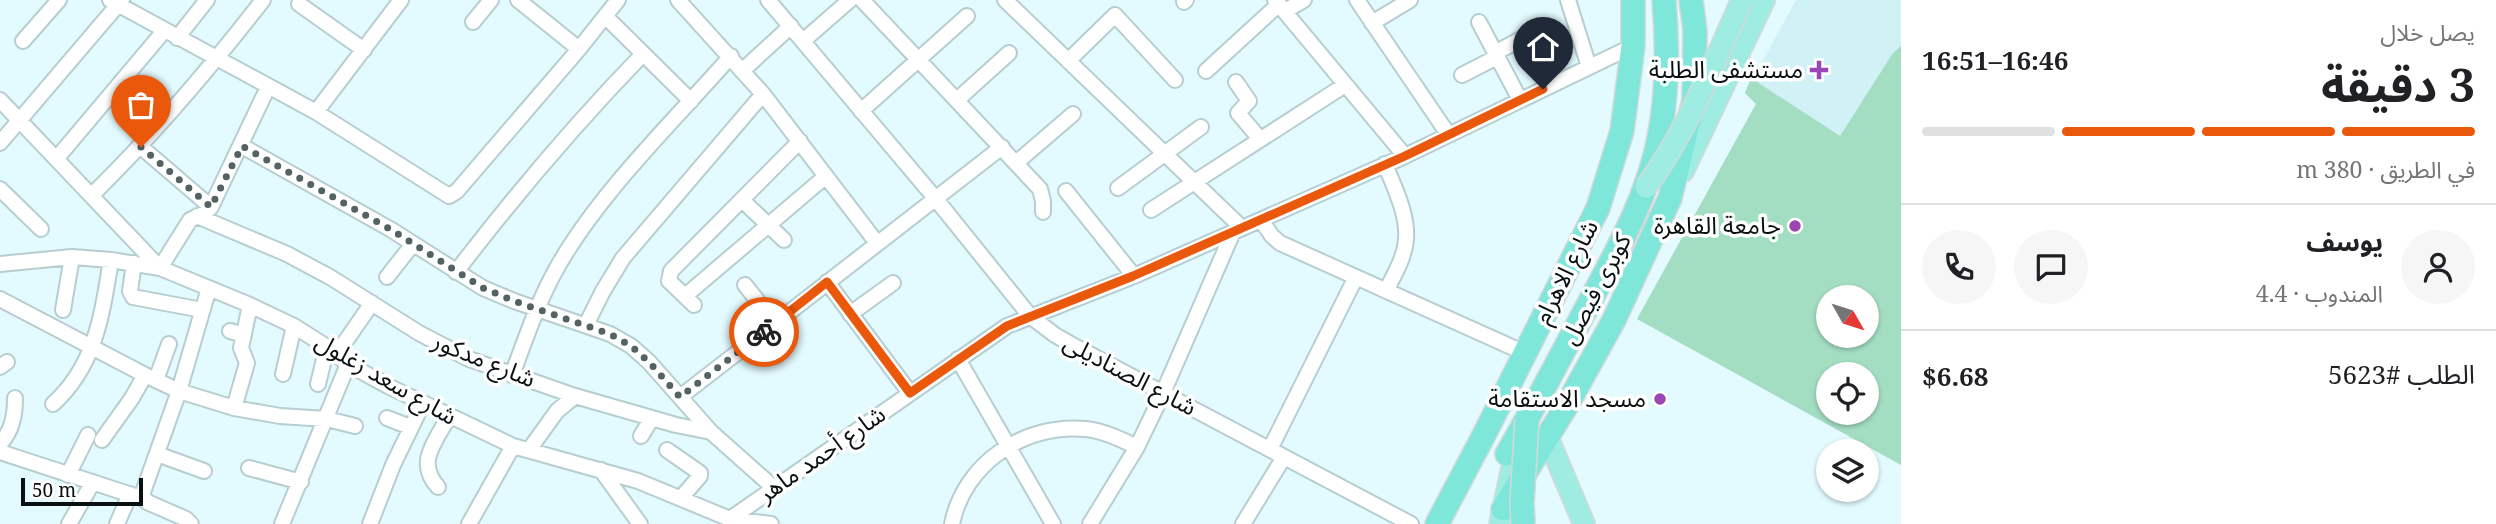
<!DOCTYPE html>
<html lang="ar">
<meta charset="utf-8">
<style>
:root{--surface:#fff;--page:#f6f6f6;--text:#202124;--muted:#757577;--line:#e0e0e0;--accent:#ea580c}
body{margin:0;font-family:"Noto Serif","Noto Sans Arabic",serif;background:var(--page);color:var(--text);direction:rtl;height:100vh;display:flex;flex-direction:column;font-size:26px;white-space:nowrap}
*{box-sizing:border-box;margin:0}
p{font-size:23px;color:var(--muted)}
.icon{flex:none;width:38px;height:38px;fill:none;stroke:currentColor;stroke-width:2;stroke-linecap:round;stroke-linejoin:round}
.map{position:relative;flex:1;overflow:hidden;direction:ltr}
.side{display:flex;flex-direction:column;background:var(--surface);width:595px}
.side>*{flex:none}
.needle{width:46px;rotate:129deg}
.tools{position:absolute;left:1816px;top:285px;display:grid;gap:14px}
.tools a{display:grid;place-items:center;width:63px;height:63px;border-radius:50%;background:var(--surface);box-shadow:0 2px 5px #0004;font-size:35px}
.scale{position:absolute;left:21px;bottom:18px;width:122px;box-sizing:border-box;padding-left:7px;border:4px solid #081011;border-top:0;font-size:19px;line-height:24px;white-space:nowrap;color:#081011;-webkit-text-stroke:5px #fff;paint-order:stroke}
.pin{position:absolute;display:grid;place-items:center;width:60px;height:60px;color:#fff;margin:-72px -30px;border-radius:50% 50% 50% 0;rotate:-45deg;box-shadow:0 0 7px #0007}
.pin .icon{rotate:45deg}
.courier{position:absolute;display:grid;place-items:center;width:70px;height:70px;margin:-35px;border:5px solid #ea580c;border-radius:50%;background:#fff;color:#222;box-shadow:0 2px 9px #0007}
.summary em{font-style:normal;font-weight:700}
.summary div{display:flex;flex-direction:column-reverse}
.summary{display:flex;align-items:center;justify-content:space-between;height:119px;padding:0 21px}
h1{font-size:46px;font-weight:700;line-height:52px}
.bar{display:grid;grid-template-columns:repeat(4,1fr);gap:10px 7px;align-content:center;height:84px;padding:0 21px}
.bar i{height:9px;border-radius:5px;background:var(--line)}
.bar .selected{background:var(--accent)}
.bar p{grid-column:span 4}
.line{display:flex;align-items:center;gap:18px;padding:0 21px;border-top:2px solid var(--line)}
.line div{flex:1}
.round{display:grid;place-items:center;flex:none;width:74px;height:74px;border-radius:37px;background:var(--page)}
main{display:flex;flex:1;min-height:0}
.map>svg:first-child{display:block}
.built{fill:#d0f1f6;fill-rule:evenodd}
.park{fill:#a4dec2;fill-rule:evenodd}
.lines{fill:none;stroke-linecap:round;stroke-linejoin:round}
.minor-casing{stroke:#b7ced1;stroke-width:18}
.primary-casing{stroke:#d7d9d9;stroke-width:24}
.trunk-casing{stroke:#d7d9d9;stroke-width:26}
.minor{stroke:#fff;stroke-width:14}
.primary{stroke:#9fece3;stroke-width:21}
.trunk{stroke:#7fe6da;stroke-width:23}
.primary-bridge-casing{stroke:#d7d9d9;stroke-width:24;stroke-linecap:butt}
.trunk-bridge-casing{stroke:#d7d9d9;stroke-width:26;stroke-linecap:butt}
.primary-bridge{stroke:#9fece3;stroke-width:21}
.trunk-bridge{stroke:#7fe6da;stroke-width:23}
.done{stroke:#556264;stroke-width:7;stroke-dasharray:0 12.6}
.route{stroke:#ea580c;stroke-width:9}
.poi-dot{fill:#9a46b4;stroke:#fff;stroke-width:2.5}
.labels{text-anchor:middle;stroke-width:7;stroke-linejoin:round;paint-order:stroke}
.poi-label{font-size:24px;fill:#081011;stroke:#fff;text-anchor:end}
.street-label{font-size:24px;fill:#081011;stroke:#fff}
</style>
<main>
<section class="side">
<div class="summary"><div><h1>3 دقيقة</h1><p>يصل خلال</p></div><em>16:46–16:51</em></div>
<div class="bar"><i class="selected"></i><i class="selected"></i><i class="selected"></i><i></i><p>في الطريق · 380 m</p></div>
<div class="line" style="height:126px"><a class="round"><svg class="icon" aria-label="person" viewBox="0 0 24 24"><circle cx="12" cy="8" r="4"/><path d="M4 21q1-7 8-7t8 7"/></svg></a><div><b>يوسف</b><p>المندوب · 4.4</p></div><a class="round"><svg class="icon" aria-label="chat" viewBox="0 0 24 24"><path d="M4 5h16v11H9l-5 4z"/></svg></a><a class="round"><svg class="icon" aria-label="phone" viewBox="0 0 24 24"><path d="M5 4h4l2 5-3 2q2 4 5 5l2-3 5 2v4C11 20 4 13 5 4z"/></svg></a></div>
<div class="line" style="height:91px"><div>الطلب #5623</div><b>$6.68</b></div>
</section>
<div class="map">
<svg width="1901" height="524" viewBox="0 0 1901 524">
<rect width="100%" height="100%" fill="#e3fafe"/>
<!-- built -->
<path class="built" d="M1796,0H1901V465L1637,319L1756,104L1745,93ZM1829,298H1867V336H1829ZM1829,374H1867V413H1829Z"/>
<!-- park -->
<path class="park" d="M1901,46V465L1637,319L1756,104L1745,93L1751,78L1840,136L1893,53ZM1829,298H1867V336H1829ZM1867,374V413H1829V374Z"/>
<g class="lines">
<defs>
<path id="minor" d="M110,0L316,112L449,196L457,191L579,49L618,0
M518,0L579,49
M678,0L763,94L877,243
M768,0L935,198L1030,316L1055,335L1076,347L1411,524
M862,0L1040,189L1043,201V212
M1005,0L1242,228
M1275,0L1405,156
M1357,0L1448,134
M1568,0L1589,67
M1184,2L1186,0
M299,4L364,50
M1285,11L1304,0
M1115,15L1175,80
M606,17L691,101
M473,22L491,0
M1479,22L1520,100
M1372,23L1410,0
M177,38L207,0
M23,41L59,0
M803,41L850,0
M1495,53L1523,38
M1068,61L1115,15
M743,70L791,26
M1206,71L1279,4
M1462,75L1497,57
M1236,82L1249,101L1238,113L1260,139
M0,100L160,268L190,220L205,213L211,207L268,87
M957,100L1009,53
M861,111L967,16
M316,112L401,0
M0,143L122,0
M242,146L390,229L483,288L514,301L610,334L631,346L649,362L711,432
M141,147L211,207
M57,158L164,31
M1016,163L1073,114
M1385,164C1394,187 1408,214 1406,239C1405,257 1394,275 1386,291
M1118,188L1201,127
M0,189L41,229
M1066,191L1134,276
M92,195C156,132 208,71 263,0
M742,200L784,240
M1151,210L1345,85
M197,216L287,254L330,277L419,333L469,359L575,396L676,425L711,432L774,488
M1261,220L1272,236L1280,243L1525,353
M134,263L130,291L133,297L202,310
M0,264L72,257L111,260L160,268L250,305L294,326L327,347L348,364L388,386L513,446L638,481L730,519L771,524
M456,272C515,195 576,123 643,54
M387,277L413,244
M827,282L910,393
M745,285L775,323
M685,296L826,176
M0,299L145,375L179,391L234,408L280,416L327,419L355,426
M694,305L669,281L671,271L800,141
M63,310L72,257
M850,314L893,283
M586,325L603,291L623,258L763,94
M230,331L244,335
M336,355L372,303
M958,359L1053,524
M0,367L7,362
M283,374L294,326
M512,375C526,338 538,301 558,266C600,192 674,121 731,56
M156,380L169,344
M318,384L327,347
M680,397L1002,147
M53,404C96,365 102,314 111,260
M234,408L247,363L241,348L250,305
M387,418L410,427
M641,436L652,418
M102,440L132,398L145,375
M0,444C12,431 15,416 15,398
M1270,449L1356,277
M529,450L557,411L575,396
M667,450L700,473V476L681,498
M0,452L144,499
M157,454L204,471
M249,468L301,482
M601,470L640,524
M68,475L88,435
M438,487C415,462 436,441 449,416
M730,519L1007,326L1134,276L1405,156L1633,46
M69,524L93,482
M117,524L130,494
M191,524L186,519L147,502L142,495L179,391L209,288
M282,524L348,364
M370,524L393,465L423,403
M469,524L513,446
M952,524C964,463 1025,423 1086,429C1104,431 1120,439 1137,447
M1090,524L1137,447L1163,393L1233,232
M1243,524L1284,457"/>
<path id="primary" d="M1683,171L1764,0
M1547,436L1584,524
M1500,524L1516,450"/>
<path id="trunk" d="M1507,454C1535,406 1560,357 1586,309C1615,254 1647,200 1659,138C1668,92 1668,47 1664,0
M1503,509L1567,405L1614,320L1670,198L1694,100L1695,31L1691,0
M1437,524L1484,435L1598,208L1622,131L1633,46V0"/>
</defs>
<!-- minor casing -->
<use href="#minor" class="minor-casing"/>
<!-- primary casing -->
<use href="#primary" class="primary-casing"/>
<!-- trunk casing -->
<use href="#trunk" class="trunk-casing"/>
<!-- minor -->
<use href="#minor" class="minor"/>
<!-- primary -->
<use href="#primary" class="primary"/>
<!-- trunk -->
<use href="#trunk" class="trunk"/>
<defs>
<path id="primary-bridge" d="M1646,187C1688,130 1713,64 1742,0"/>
<path id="trunk-bridge" d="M1523,524L1522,502L1527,420"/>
</defs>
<!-- primary-bridge casing -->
<use href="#primary-bridge" class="primary-bridge-casing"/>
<!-- trunk-bridge casing -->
<use href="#trunk-bridge" class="trunk-bridge-casing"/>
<!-- primary-bridge -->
<use href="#primary-bridge" class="primary-bridge"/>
<!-- trunk-bridge -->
<use href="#trunk-bridge" class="trunk-bridge"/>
</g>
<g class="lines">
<!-- done -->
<path class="done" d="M141,147L211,207L242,146L390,229L483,288L514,301L610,334L631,346L649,362L680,397L764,332"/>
<!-- route -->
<path class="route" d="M764,332L827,282L910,393L1007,326L1133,276L1405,156L1543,89"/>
</g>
<!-- markers -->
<g class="poi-dot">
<path d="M1815.5 59.5h7v7h7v7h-7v7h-7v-7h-7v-7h7z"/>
<circle cx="1795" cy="226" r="7"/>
<circle cx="1660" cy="399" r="7"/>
</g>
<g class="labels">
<!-- poi labels -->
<g class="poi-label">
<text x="1803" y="78">مستشفى الطلبة</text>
<text x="1781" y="234">جامعة القاهرة</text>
<text x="1646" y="407">مسجد الاستقامة</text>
</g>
<!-- street labels -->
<g class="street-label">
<text transform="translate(1566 272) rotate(-63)" y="8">شارع الاهرام</text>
<text transform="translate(1596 289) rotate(-62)" y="8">كوبرى فيصل</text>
<text transform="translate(484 360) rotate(22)" y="8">شارع مدكور</text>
<text transform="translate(1130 375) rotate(28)" y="8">شارع الصناديلى</text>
<text transform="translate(386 379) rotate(30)" y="8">شارع سعد زغلول</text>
<text transform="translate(822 454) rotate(-35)" y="8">شارع أحمد ماهر</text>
</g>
</g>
</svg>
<div class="tools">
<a><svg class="needle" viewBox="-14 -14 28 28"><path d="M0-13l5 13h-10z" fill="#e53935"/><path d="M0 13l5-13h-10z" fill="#757577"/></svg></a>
<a><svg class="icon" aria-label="locate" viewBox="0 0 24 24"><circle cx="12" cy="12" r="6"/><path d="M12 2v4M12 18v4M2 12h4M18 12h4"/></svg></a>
<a><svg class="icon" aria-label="layers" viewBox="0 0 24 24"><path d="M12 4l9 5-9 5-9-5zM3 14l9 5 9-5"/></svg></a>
</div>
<div class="scale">50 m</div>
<div class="pin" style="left:141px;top:147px;background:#ea580c"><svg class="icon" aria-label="bag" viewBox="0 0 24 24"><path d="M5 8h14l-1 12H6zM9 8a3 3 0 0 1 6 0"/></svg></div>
<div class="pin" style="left:1543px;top:89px;background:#1f2937"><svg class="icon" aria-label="home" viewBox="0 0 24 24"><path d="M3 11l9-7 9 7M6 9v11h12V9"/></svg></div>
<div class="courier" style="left:764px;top:332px"><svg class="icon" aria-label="bike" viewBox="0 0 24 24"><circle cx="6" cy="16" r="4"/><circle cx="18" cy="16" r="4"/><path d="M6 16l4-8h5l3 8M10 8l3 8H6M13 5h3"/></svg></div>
</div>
</main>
